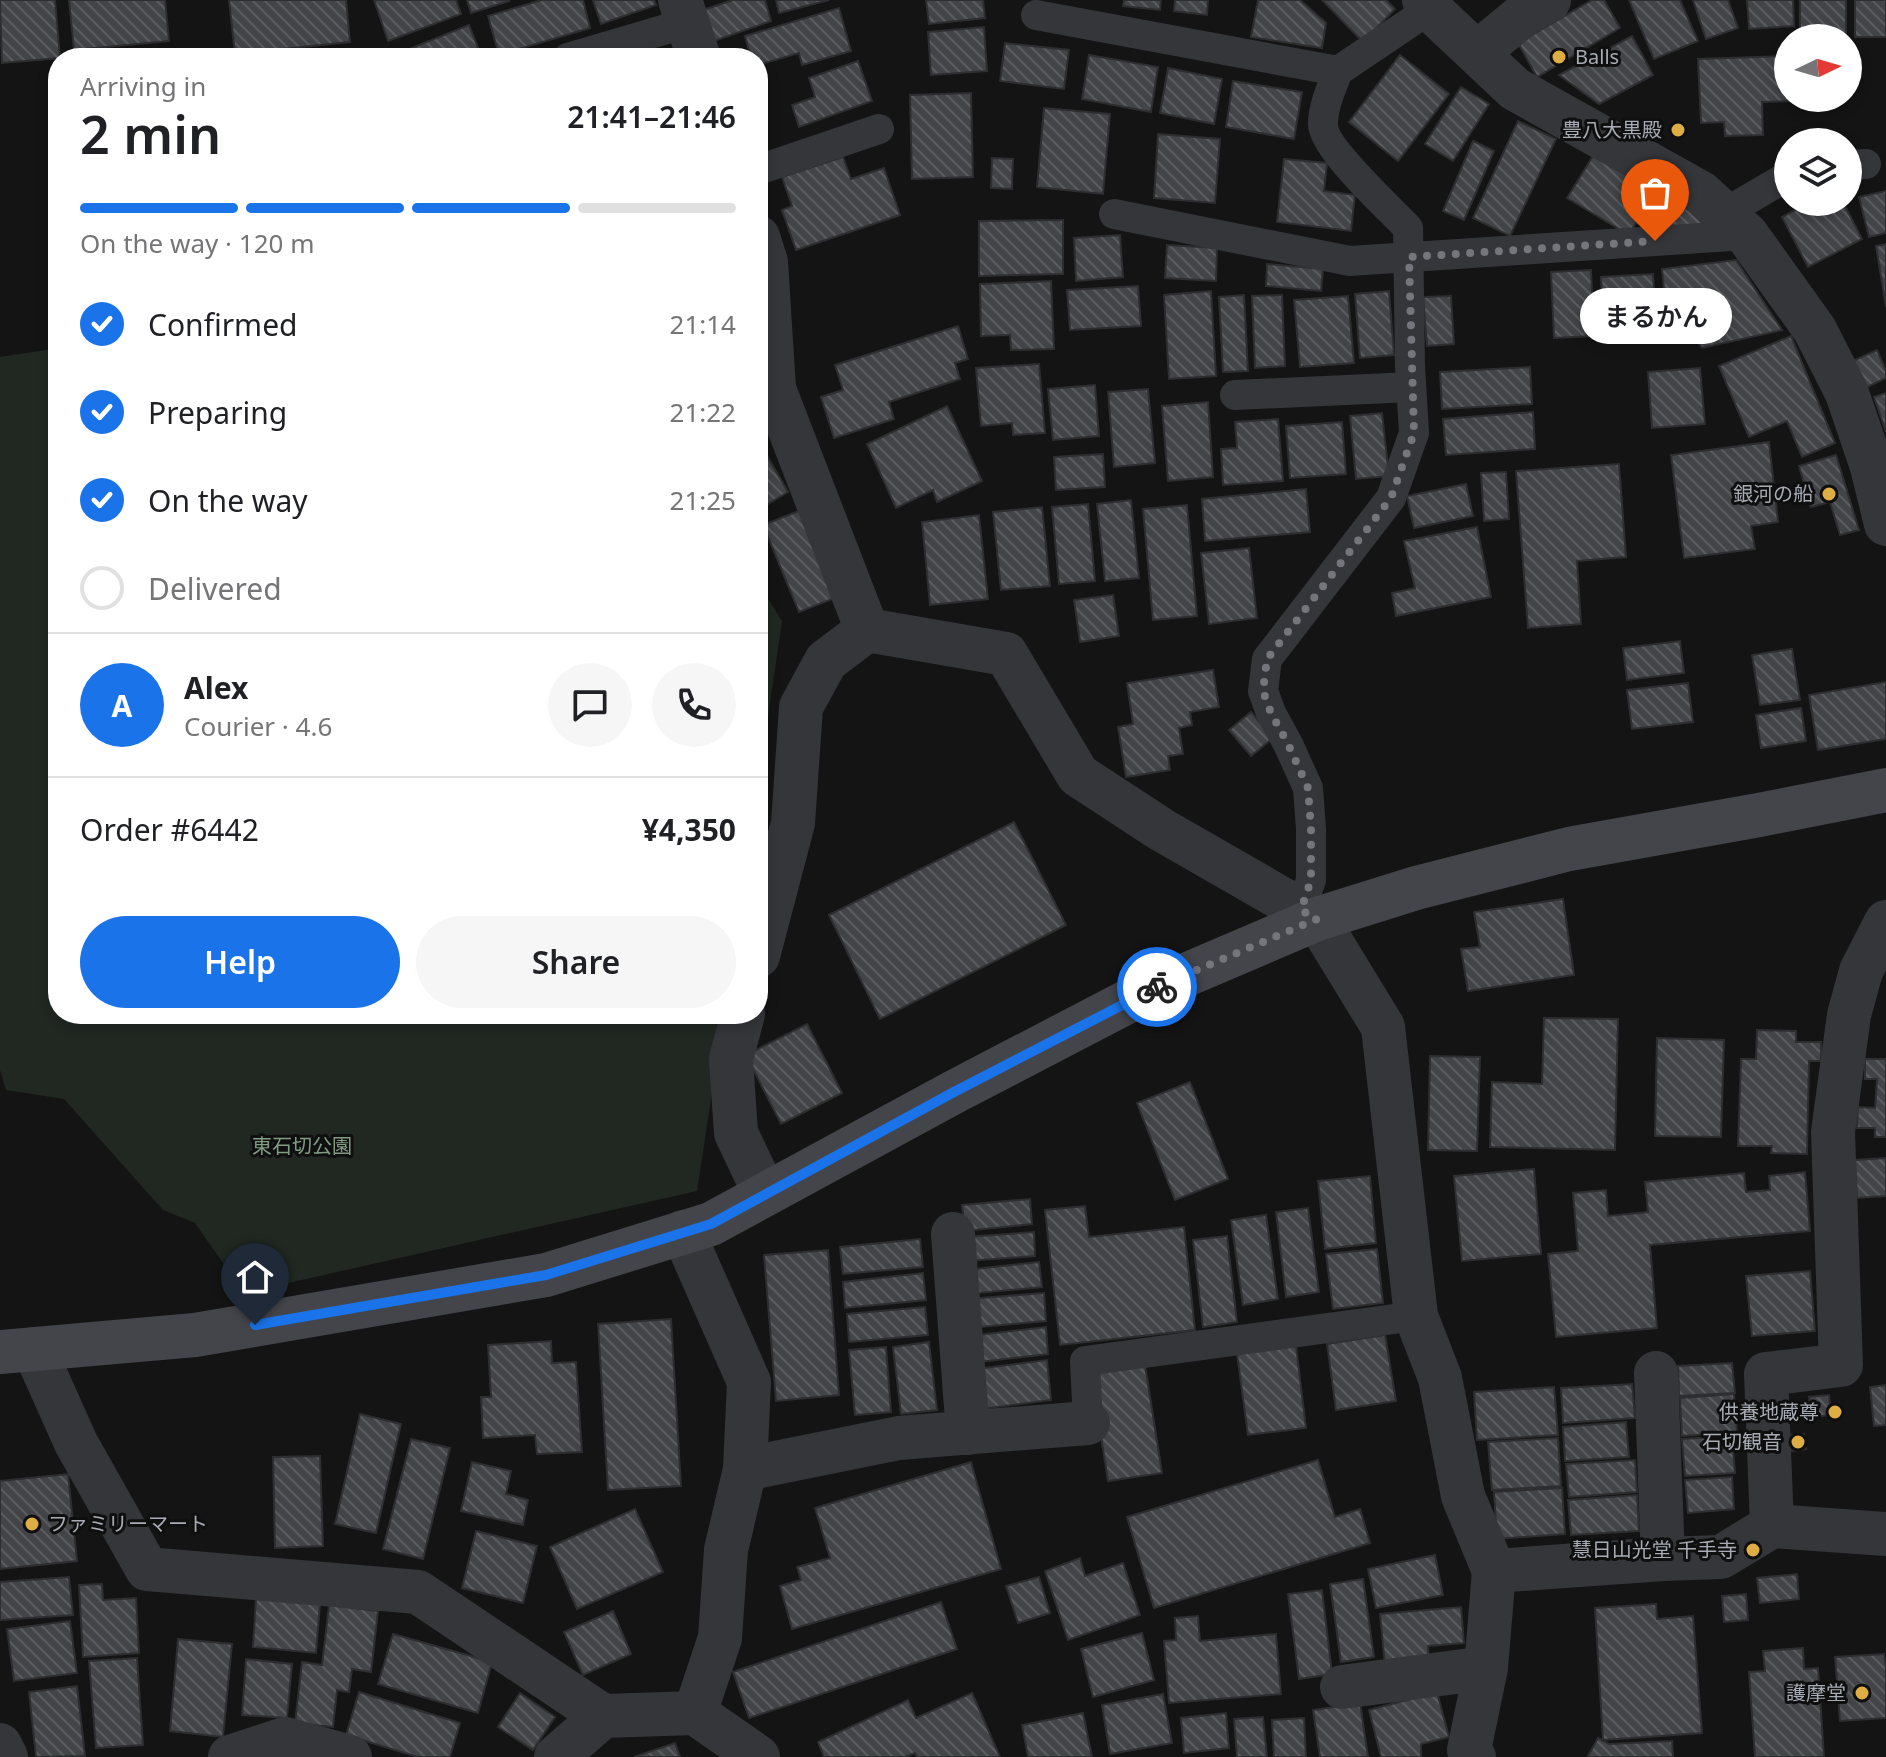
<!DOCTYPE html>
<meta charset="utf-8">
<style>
:root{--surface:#fff;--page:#f6f6f6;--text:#202124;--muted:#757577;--line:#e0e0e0;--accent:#1a73e8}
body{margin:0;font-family:"Noto Sans","Noto Sans JP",sans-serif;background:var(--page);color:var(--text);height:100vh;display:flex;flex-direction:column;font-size:30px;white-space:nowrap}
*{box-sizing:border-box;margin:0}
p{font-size:26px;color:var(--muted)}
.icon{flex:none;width:44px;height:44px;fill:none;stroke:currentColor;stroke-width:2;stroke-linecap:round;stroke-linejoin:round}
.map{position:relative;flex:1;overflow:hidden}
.details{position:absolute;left:48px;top:48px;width:720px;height:976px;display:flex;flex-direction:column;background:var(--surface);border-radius:32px;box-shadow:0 4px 12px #0003}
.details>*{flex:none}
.needle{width:52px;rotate:85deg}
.buttons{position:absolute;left:1774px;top:24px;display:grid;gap:16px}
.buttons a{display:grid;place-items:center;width:88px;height:88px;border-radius:50%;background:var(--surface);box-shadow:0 4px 12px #0003;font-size:40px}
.pin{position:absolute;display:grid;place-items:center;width:68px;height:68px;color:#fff;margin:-82px -34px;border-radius:50% 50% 50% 0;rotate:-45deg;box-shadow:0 0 8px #0007}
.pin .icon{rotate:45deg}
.courier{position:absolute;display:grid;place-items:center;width:80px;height:80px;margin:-40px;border:6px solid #1a73e8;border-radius:50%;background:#fff;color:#222;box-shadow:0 2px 10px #0007}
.bubble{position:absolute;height:56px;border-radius:28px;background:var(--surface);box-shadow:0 4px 12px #0003;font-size:26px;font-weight:600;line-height:56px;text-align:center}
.headline em{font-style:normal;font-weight:600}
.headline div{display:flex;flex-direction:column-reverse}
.headline{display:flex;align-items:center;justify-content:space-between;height:136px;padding:0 32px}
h1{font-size:52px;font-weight:600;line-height:60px}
.bar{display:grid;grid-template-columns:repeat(4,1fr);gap:12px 8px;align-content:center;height:96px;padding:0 32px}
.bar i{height:10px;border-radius:6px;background:var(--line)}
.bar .on{background:var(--accent)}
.bar p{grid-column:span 4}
.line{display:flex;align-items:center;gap:20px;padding:0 32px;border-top:2px solid var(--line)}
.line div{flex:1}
.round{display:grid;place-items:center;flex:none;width:84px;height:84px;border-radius:42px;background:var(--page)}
ol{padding:0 32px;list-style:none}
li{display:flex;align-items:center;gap:24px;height:88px}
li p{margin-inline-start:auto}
li .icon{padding:8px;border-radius:50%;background:var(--accent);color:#fff;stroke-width:4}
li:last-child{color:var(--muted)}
li i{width:44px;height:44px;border:4px solid var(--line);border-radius:50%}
.button{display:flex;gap:16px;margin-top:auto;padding:16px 32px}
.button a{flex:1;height:92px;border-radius:48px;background:var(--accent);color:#fff;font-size:32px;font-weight:600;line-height:92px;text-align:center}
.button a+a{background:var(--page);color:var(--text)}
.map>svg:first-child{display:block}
.green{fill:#212822}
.building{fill:url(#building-back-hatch);stroke:#2e2e31;stroke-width:2}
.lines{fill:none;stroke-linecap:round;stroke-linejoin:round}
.lane{stroke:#35363a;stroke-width:30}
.street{stroke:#35363a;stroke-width:44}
.secondary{stroke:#44454a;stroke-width:44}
.done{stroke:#74767c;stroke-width:8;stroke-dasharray:0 14.4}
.route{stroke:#1a73e8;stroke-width:10}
.poi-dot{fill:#dead43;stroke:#0f0f10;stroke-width:3}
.labels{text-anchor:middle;stroke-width:6;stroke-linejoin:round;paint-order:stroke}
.poi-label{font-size:20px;fill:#a7abb4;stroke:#0f0f10;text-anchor:end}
.park-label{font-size:20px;fill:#809d82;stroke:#0f0f10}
</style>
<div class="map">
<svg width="1886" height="1757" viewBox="0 0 1886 1757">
<defs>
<pattern id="building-back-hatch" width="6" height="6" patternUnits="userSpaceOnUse" patternTransform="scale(2)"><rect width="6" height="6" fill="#434448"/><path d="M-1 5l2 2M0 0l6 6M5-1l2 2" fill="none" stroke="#5b5c60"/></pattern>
</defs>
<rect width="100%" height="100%" fill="#141415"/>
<!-- green -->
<path class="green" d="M58,348V1014H724L697,1191L244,1293L195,1223L163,1210L64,1099L6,1090L0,1070V357Z
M758,583L782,621L758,785Z"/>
<!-- building -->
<path class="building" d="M0,0H55L60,58L2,63Z
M69,0H165L169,41L74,50Z
M229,0H346L350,42L235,54Z
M374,0H456L461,14L388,41Z
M467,0H509V1L471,13Z
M542,0H583L590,28L499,55L488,16Z
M593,0H654L656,5L601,24Z
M733,0H765L771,21L714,41L703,10Z
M776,0H829L779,13Z
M926,0H983L985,18L929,24Z
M1124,0H1161L1160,10L1123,6Z
M1175,0H1208L1207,15L1174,11Z
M1258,0H1300L1326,23L1322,48L1251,37Z
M1322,0H1386L1395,9L1363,42Z
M1592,0H1604L1620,28L1537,77L1518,43Z
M1629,0H1680L1698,41L1654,59Z
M1693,0H1728L1738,28L1706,39Z
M1747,0H1793L1794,26L1749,29Z
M1800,0H1846V35H1800Z
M1855,0H1886V37H1855Z
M839,8L851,51L802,65L799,53L758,65V58H751L745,36Z
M469,25L482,58H412L409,49Z
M984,27L987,71L931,75L928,32Z
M1632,36L1653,75L1599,104L1559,75Z
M1005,43L1069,50L1064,89L1000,81Z
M1089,55L1158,67L1151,112L1082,99Z
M1400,55L1449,94L1398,161L1349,122Z
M1788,56V98H1793L1794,101L1762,102L1763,135L1725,136L1724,122L1701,123L1698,59Z
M858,61L872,101L799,127L792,105L815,97L809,78Z
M1168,68L1222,79L1214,124L1160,113Z
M1233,81L1302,92L1294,139L1226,127Z
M1461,87L1489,104L1453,161L1425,144Z
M971,93L973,177L912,179L910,95Z
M1044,108L1110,114L1103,194L1037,187Z
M1518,121L1556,139L1510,236L1473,218Z
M1158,134L1220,139L1215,203L1154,198Z
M1473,141L1494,151L1464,220L1443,211Z
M1596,151L1657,188L1629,235L1567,198Z
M843,157L851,179L884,168L900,215L796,250L782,210L792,206L782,177Z
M992,158L1013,159L1012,189L991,188Z
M1284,159L1327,163L1324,191L1355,195L1351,231L1277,222Z
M1886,191V233L1869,237L1859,197Z
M1661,195L1702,216L1703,233L1642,232Z
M1810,202H1843L1862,239L1808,267L1782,217Z
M1063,220V274L979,276V221Z
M1120,235L1123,277L1076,281L1074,238Z
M1886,244V307L1876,246Z
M1167,245L1217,248L1216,281L1165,278Z
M1736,260L1782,330L1702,348L1665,300L1662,269Z
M1267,264L1323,269L1321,291L1266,286Z
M1591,270L1594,336L1554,338L1551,272Z
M1653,274L1657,335L1604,338L1601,277Z
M1051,281L1054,349L1011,350L1010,335L981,336L980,284Z
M1138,286L1141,326L1070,330L1067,290Z
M1211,291L1216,376L1169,379L1164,295Z
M1389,291L1394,355L1360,358L1355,294Z
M1244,295L1248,371L1223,372L1219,297Z
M1282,295L1285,366L1255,368L1252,296Z
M1348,296L1354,363L1300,367L1294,300Z
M1451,296L1454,344L1427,346L1423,297Z
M958,326L968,359L955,363L960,379L889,402L894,419L834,438L821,397L843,390L835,365Z
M1791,336L1835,443L1802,457L1787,421L1749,437L1719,366Z
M1877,350L1886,371V378L1859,391L1846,364Z
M1039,364L1045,433L1013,435L1012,423L981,426L976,368Z
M1530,367L1532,404L1442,409L1440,372Z
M1700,368L1705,424L1652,428L1648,372Z
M1095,385L1099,436L1053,440L1048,389Z
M1148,389L1155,463L1114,467L1108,392Z
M1886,393V432L1874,397Z
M1208,402L1213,477L1168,481L1162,406Z
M947,406L982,481L937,502L933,490L896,508L867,444Z
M1533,412L1535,449L1446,455L1443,419Z
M1382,413L1389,476L1356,479L1350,416Z
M1278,419L1283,481L1223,485L1221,449L1237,448L1235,422Z
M1342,422L1346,474L1290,478L1286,426Z
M758,440L788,492L758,510Z
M1769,442L1778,522L1751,526L1755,549L1684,558L1671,455Z
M1103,454L1105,487L1056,490L1054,457Z
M1836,455L1859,530L1840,535L1830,502L1811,507L1799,466Z
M1619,464L1626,557L1577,561L1581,624L1528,628L1516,471Z
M1506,472L1509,519L1484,521L1481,473Z
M1466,484L1473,516L1414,528L1407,496Z
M1306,489L1310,532L1205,541L1202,499Z
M1131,500L1139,578L1105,581L1097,504Z
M1088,504L1095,581L1059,584L1052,507Z
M1187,505L1197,616L1153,620L1143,509Z
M1042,507L1050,586L1001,590L993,512Z
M804,509L840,596L799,612L763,525Z
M979,515L988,599L930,605L922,522Z
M1477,527L1491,597L1396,616L1392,593L1415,588L1404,541Z
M1249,548L1257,618L1209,624L1201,553Z
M1113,595L1119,636L1080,642L1074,600Z
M1680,641L1684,673L1627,680L1623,648Z
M1792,649L1800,700L1760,705L1752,655Z
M1213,670L1219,707L1190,712L1192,725L1179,728L1183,754L1168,756L1170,770L1126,777L1118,727L1133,724L1127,683Z
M1886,682V739L1818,750L1809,695Z
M1688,683L1693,722L1632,729L1627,690Z
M1801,708L1806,741L1761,748L1756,715Z
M1251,712L1273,738L1251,756L1229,730Z
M1014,822L1066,925L880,1019L829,915Z
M1563,899L1574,975L1468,991L1461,949L1480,947L1474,912Z
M1544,1018L1618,1019L1615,1150L1490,1147L1492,1082L1542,1084Z
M807,1024L842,1093L781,1124L746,1055Z
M1757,1030L1796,1031V1042H1821V1061H1809L1807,1154L1771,1153L1772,1146H1738L1741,1059H1756Z
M1657,1038L1724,1040L1721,1137L1655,1136Z
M1430,1056L1480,1057L1477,1151L1428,1150Z
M1865,1059H1886V1137H1875V1128H1857L1858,1107L1875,1108L1877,1079H1865Z
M1190,1082L1228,1179L1175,1200L1137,1103Z
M1886,1158V1196L1857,1198L1855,1160Z
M1534,1169L1541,1254L1462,1261L1454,1176Z
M1805,1172L1810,1231L1650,1245L1657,1328L1556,1337L1548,1254L1578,1251L1573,1193L1606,1190L1608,1216L1648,1212L1645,1182L1744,1173L1746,1192L1770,1190L1769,1176Z
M1370,1176L1376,1243L1325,1249L1318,1181Z
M1030,1199L1032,1224L965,1231L962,1205Z
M1085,1206L1089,1237L1184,1227L1195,1330L1060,1345L1045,1210Z
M1308,1208L1319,1292L1286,1297L1276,1212Z
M1266,1215L1278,1299L1243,1305L1231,1220Z
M1034,1232L1035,1256L967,1261L965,1237Z
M1227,1236L1237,1322L1203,1327L1193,1240Z
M920,1239L923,1267L843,1274L840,1247Z
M1377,1249L1383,1303L1333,1309L1326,1254Z
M828,1250L839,1395L776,1401L764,1255Z
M1039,1262L1042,1287L968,1294L966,1270Z
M1810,1271L1815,1331L1752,1336L1746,1276Z
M923,1273L926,1300L845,1308L843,1282Z
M1044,1293L1046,1321L970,1328L969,1299Z
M925,1307L928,1335L849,1342L847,1314Z
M671,1319L681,1486L608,1490L598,1324Z
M1046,1327L1048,1354L971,1363L969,1336Z
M1385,1335L1396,1401L1336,1410L1327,1344Z
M551,1341L552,1363L576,1362L582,1452L537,1454L535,1435L483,1438L481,1397H491L488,1345Z
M929,1342L937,1410L901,1414L893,1347Z
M1296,1346L1306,1428L1248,1435L1237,1354Z
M886,1347L891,1412L855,1415L849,1350Z
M1047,1360L1051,1400L981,1409L976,1369Z
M1732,1363L1735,1393L1679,1396L1678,1366Z
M1145,1365L1162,1473L1108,1481L1091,1373Z
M1632,1384L1635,1418L1563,1423L1561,1388Z
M1886,1385V1425L1874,1426L1870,1387Z
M1554,1387L1558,1435L1477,1440L1474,1392Z
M1734,1394L1737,1432L1682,1436L1680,1398Z
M1829,1395L1831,1415L1812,1417L1809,1397Z
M360,1414L401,1424L376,1533L335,1524Z
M1626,1422L1629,1457L1565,1461L1563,1427Z
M1804,1434L1806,1449L1792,1451L1790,1435Z
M1732,1436L1735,1473L1685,1476L1682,1439Z
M1558,1438L1561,1486L1492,1490L1488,1442Z
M411,1439L450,1448L423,1559L383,1549Z
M320,1456L323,1546L275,1548L273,1457Z
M1318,1460L1335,1517L1360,1509L1370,1543L1154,1608L1127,1517Z
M1635,1460L1637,1492L1569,1497L1566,1464Z
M472,1462L511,1471L506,1494L528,1500L523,1525L461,1511Z
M971,1462L1001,1569L792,1629L780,1586L801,1580L797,1567L830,1558L815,1508Z
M68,1474L77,1561L0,1569V1481Z
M1732,1477L1734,1509L1688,1513L1685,1480Z
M1562,1488L1565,1534L1497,1539L1494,1492Z
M1637,1495L1639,1531L1571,1535L1568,1500Z
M635,1509L663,1572L577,1609L550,1547Z
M476,1531L537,1546L523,1603L462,1588Z
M1435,1555L1443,1595L1376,1608L1368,1569Z
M1080,1558L1085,1576L1123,1563L1140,1615L1068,1640L1045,1571Z
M1797,1574L1799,1599L1760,1603L1757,1578Z
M69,1577L73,1615L0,1620V1582Z
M1039,1577L1050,1613L1018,1623L1006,1586Z
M1363,1579L1374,1657L1341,1662L1330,1584Z
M102,1584L103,1600L136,1598L139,1653L83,1657L79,1585Z
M1322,1590L1332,1674L1299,1679L1288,1594Z
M1746,1594L1748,1620L1724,1622L1722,1596Z
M256,1598L320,1604L316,1653L253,1647Z
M941,1602L957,1649L749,1718L733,1672Z
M1656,1604L1657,1619L1693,1616L1702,1733L1603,1740L1595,1608Z
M329,1605L378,1611L371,1672L352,1669L349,1692L337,1690L333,1727L295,1723L302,1662L322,1665Z
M1461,1607L1464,1643L1428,1646L1429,1662L1385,1666L1380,1614Z
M613,1611L631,1654L583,1675L564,1632Z
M1198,1616L1200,1641L1276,1634L1281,1694L1169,1703L1164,1641L1176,1640L1175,1618Z
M70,1621L77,1673L14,1681L7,1629Z
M1142,1633L1154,1680L1093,1697L1081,1649Z
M393,1634L492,1662L478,1713L378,1684Z
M178,1639L232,1644L223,1737L170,1731Z
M1803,1648L1804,1669L1818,1668L1824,1757H1755L1749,1672L1765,1671L1763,1651Z
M1884,1654L1886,1668V1718L1840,1721L1835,1657Z
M137,1658L143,1745L96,1748L89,1661Z
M246,1659L292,1664L287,1718L242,1715Z
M77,1686L85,1756L36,1757L29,1692Z
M359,1692L460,1723L450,1757H418L346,1735Z
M1437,1692L1449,1737L1421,1744V1757H1381L1369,1710Z
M520,1693L555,1717L533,1750L498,1727Z
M972,1693L1000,1757H917L915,1753L905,1757H824L818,1742L908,1700L916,1718Z
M1163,1694L1172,1743L1110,1754L1102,1705Z
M1360,1703L1368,1757H1320L1313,1710Z
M1083,1713L1092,1757H1028L1022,1725Z
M1226,1713L1229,1748L1184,1753L1181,1718Z
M1263,1717L1267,1757H1237L1234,1719Z
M1304,1718L1306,1757H1274L1272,1720Z
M1598,1738L1609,1744L1672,1741L1673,1757H1590L1588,1756Z
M675,1743L680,1757H634Z"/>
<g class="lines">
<!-- lane -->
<path class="lane" d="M1036,15L1338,71L1430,9
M568,58L687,23
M1848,165L1866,164
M758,170L879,129
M1114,214L1350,261L1747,235
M1723,214L1788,176
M1235,395L1411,387
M1301,910L1311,880V829L1308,788L1288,744L1271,713L1263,691L1267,659L1391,498L1414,433L1410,366L1408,228C1390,209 1322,147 1323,124C1323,106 1332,87 1338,71
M1088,1423L1085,1361L1416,1316"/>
<!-- street -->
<path class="street" d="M680,0L699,58
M1424,0L1430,9L1515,89L1701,193L1747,235L1815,330L1847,393L1872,467L1886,524
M1477,53L1523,15L1549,0
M758,237L766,262L774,389L867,630L1006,654L1078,775L1162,830L1317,919L1383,1027L1416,1316L1440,1378L1463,1496L1494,1571L1486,1668L1469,1750L1474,1757
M1886,922L1861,971L1849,1015L1833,1132L1841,1365L1766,1374L1772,1526L1886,1534
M758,956L793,823L801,707L826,661L867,630
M743,1014L731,1059L736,1133L765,1194
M683,1232L749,1382L745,1469L726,1550L720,1638L695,1713
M953,1234L968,1433
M34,1349L76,1443L147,1569L418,1592L603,1716L695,1713L758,1757
M1656,1373L1663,1559
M745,1469L899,1438L1088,1423
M1494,1571L1663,1559L1721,1557L1772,1526
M1342,1687L1486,1668
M0,1745L6,1757
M230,1757L285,1739L350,1757
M556,1757L603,1716"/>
<!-- secondary -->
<path class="secondary" d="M0,1352L195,1335L546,1275L711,1224L954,1092L1146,992L1317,919L1416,888L1569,849L1759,815L1886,790"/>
</g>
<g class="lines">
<!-- done -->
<path class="done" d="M1157,987L1317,919L1301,910L1311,880V829L1308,788L1288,744L1271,713L1263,691L1267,659L1391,498L1414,433L1409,257L1655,241"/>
<!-- route -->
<path class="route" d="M255,1325L546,1275L711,1224L954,1092L1157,987"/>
</g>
<!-- markers -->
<g class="poi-dot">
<circle cx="1559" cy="57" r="8"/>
<circle cx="1678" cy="130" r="8"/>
<circle cx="1829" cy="494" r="8"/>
<circle cx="1835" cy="1412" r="8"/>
<circle cx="1798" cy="1442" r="8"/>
<circle cx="32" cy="1524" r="8"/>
<circle cx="1753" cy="1550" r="8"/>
<circle cx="1862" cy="1693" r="8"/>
</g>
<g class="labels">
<!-- poi labels -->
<g class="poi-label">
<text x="1575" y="64" text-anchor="start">Balls</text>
<text x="1662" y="137">豊八大黒殿</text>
<text x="1813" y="501">銀河の船</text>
<text x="1819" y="1419">供養地蔵尊</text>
<text x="1782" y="1449">石切観音</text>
<text x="48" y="1531" text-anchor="start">ファミリーマート</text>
<text x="1737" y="1557">慧日山光堂 千手寺</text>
<text x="1846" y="1700">護摩堂</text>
</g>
<!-- park labels -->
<g class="park-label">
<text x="302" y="1153">東石切公園</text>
</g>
</g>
</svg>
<div class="buttons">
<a><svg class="needle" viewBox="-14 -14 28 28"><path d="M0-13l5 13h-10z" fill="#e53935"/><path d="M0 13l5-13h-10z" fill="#757577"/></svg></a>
<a><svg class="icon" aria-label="layers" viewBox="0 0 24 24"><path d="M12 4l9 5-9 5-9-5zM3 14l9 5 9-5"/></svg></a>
</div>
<div class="pin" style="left:1655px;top:241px;background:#ea580c"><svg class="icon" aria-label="bag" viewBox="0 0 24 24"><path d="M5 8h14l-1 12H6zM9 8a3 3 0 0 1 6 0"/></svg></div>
<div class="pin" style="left:255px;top:1325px;background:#1f2937"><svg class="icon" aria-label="home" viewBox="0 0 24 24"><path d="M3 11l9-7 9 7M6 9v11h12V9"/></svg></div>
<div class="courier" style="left:1157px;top:987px"><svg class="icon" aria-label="bike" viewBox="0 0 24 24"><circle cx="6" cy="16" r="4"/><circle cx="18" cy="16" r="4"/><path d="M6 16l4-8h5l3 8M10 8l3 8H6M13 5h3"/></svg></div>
<div class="bubble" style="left:1580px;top:288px;width:152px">まるかん</div>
<section class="details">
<div class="headline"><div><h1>2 min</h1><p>Arriving in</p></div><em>21:41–21:46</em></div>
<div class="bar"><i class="on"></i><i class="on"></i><i class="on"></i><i></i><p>On the way · 120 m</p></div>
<ol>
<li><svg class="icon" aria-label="check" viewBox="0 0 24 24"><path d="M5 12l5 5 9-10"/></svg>Confirmed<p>21:14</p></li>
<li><svg class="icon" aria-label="check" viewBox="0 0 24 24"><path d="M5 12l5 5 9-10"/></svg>Preparing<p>21:22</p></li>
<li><svg class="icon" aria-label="check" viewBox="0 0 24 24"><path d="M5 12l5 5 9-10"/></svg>On the way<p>21:25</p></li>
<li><i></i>Delivered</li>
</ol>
<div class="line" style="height:144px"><b class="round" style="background:var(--accent);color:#fff">A</b><div><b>Alex</b><p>Courier · 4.6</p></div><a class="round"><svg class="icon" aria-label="chat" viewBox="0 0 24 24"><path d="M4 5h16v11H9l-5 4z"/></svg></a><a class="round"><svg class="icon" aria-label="phone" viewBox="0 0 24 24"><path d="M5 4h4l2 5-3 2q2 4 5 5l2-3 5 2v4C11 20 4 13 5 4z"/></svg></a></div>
<div class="line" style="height:104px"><div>Order #6442</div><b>¥4,350</b></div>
<div class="button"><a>Help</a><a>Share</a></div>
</section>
</div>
